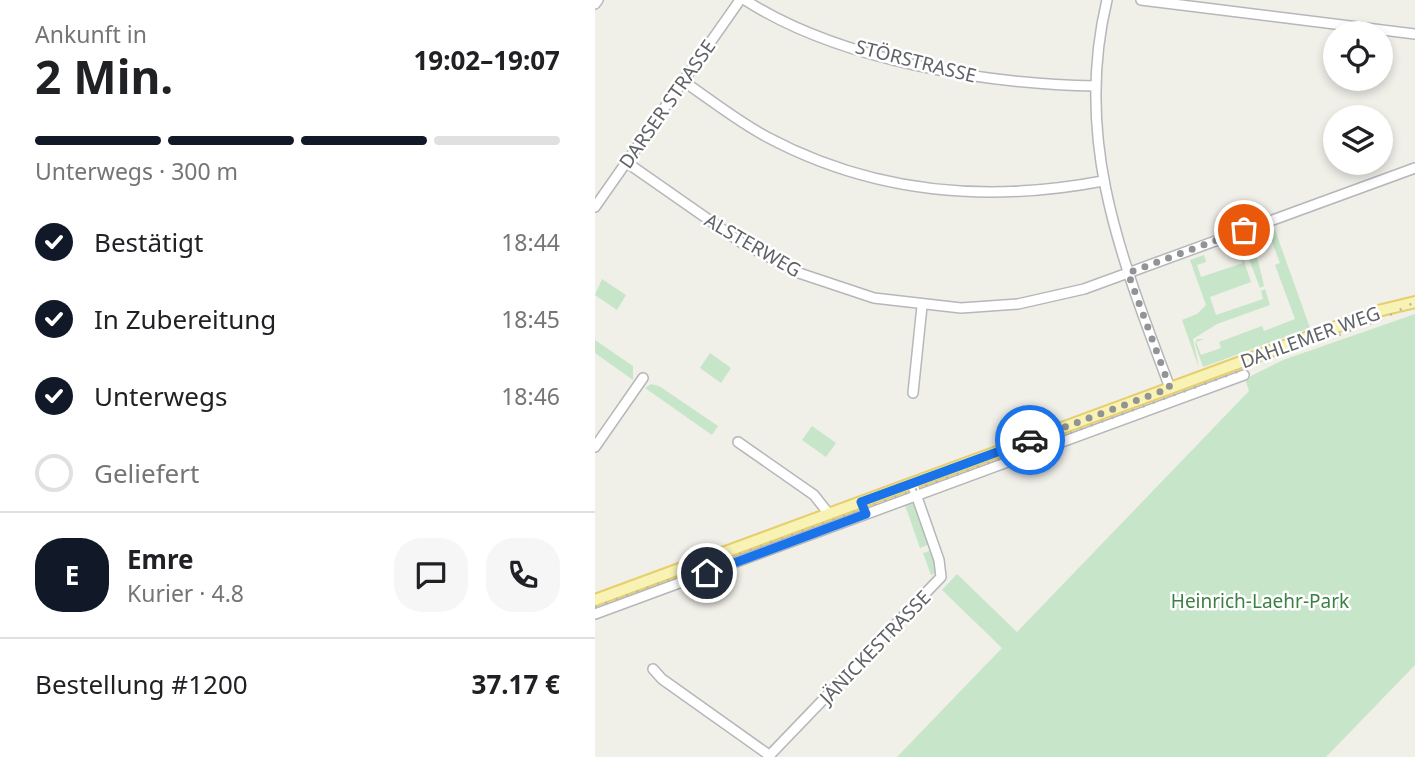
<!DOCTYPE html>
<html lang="de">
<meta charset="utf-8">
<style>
:root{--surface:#fff;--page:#f6f6f6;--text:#202124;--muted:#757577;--line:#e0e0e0;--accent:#111827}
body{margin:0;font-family:"Noto Sans",sans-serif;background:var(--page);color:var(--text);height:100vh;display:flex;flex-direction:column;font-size:26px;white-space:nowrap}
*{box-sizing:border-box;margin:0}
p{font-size:23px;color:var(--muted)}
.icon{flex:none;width:38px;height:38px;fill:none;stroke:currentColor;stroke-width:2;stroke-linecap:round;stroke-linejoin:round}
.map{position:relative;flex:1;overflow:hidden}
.panel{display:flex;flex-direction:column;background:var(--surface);width:595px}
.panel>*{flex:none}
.buttons{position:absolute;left:728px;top:21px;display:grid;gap:14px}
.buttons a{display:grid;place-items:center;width:70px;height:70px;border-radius:50%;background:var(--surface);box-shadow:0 4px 10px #0003;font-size:35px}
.pin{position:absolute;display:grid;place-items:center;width:60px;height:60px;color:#fff;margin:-30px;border:4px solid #fff;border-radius:50%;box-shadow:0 2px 7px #0007}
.courier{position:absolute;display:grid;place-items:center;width:70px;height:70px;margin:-35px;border:5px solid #1a73e8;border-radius:50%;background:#fff;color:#222;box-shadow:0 2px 9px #0007}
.headline em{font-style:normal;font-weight:700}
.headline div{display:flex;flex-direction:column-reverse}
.headline{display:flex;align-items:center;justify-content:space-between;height:119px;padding:0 35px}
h1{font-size:46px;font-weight:700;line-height:52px}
.bar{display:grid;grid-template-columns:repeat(4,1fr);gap:10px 7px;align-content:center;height:84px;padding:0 35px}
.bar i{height:9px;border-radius:5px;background:var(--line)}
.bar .current{background:var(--accent)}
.bar p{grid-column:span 4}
.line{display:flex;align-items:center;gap:18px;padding:0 35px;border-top:2px solid var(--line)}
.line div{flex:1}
.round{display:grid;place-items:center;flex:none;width:74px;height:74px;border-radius:28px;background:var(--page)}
ol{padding:0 35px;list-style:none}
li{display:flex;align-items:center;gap:21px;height:77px}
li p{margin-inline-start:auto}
li .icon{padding:7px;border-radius:50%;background:var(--accent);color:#fff;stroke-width:4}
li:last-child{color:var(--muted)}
li i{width:38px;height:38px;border:4px solid var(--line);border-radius:50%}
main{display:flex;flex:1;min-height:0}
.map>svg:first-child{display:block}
.green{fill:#c7e5c9}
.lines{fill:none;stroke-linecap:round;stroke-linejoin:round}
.minor-casing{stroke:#b5b7bb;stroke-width:12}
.major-casing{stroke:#e6ce6b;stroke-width:14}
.minor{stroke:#fff;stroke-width:9}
.major{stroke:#f8f3b4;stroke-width:10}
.rail{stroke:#b5b6b6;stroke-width:2.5;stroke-dasharray:2 9;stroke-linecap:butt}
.done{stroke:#929394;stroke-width:7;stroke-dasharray:0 12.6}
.route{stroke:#1a73e8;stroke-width:9}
.labels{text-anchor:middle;stroke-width:5;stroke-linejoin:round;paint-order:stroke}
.street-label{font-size:19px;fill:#5f6266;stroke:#fff}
.park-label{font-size:19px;fill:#3d8045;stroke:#fff}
</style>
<main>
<section class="panel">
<div class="headline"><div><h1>2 Min.</h1><p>Ankunft in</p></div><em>19:02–19:07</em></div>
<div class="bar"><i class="current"></i><i class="current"></i><i class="current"></i><i></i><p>Unterwegs · 300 m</p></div>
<ol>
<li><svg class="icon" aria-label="check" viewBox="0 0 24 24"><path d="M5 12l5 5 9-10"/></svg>Bestätigt<p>18:44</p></li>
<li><svg class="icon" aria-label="check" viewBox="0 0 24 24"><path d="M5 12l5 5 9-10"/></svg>In Zubereitung<p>18:45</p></li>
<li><svg class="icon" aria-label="check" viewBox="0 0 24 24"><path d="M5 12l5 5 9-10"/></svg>Unterwegs<p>18:46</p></li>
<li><i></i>Geliefert</li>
</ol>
<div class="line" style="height:126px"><b class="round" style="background:var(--accent);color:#fff">E</b><div><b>Emre</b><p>Kurier · 4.8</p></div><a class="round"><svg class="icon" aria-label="chat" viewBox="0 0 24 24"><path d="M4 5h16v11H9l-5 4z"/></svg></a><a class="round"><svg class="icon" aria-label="phone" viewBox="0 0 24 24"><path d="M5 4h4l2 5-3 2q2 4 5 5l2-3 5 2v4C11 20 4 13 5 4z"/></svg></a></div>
<div class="line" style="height:91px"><div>Bestellung #1200</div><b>37.17 €</b></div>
</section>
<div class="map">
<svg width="820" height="757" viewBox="0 0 820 757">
<rect width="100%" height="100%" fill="#f0efe8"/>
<!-- green -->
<path class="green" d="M680,230L715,328L608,367L600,344L602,339H609L601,342L606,355L626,348L624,342L667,326L669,331L700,319L680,265L685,263L677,242L665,246L668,254L665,255L659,237Z
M643,243L656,282L615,297L621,315L668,299L666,291L670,289L675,305L622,324L598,339L604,368L587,320L602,314L611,305L595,260L609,255L611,262L602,265L606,277L648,263L644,251L635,253L632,247Z
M660,248L669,286L665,288L651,251Z
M7,279L31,295L22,310L0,295Z
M820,314V665L731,757H302L407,648L347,590L362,574L422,632L654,391L650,379L688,360Z
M0,340L38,366V380L0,353Z
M115,353L136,368L126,383L105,368Z
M56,384L64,386L123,426L117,435L50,388Z
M217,426L241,443L231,457L207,440Z
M319,502L335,544L325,548L310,505Z
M265,508L266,513L130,562L127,559Z
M337,550L341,573L336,575L328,553Z
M92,572L93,576L21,602L20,598Z"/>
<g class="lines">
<defs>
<path id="minor" d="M150,0C245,61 391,84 501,86
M512,0C478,141 527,259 575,388
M546,0L820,34
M0,4L3,0
M88,81C116,100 142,121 172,137C277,193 392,203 508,181
M31,162L147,243L204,273L279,298L366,308L423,304L489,289L820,168
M0,207L145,0
M318,393L327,306
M143,442L219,495L234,514
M0,447L48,378
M0,614L649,375
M58,669L67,679L174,755
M173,757L346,577L344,560L317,483"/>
<path id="major" d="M0,600L787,310L820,302"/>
</defs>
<!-- minor casing -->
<use href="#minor" class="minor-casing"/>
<!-- major casing -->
<use href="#major" class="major-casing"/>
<!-- minor -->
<use href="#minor" class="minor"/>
<!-- major -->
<use href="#major" class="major"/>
<!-- rail -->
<path class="rail" d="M0,607L787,319L820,302"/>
</g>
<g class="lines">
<!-- done -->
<path class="done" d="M435,440L575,388L533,273L649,230"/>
<!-- route -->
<path class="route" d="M112,573L271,514L266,502L435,440"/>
</g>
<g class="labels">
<!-- street labels -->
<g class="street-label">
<text transform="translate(321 61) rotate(14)" y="7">STÖRSTRASSE</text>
<text transform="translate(72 104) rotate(-55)" y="7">DARSER STRASSE</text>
<text transform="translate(158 245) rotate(30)" y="7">ALSTERWEG</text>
<text transform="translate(715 337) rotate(-20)" y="7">DAHLEMER WEG</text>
<text transform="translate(280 647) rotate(-46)" y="7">JÄNICKESTRASSE</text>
</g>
<!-- park labels -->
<g class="park-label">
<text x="665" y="608">Heinrich-Laehr-Park</text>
</g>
</g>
</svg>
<div class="buttons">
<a><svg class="icon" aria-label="locate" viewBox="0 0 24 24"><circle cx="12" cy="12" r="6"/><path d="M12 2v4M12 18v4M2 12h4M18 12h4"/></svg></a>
<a><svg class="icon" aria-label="layers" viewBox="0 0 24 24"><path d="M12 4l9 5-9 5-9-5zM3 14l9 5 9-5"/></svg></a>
</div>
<div class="pin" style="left:649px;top:230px;background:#ea580c"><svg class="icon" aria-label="bag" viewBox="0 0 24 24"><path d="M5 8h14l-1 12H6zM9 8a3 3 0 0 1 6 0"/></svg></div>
<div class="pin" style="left:112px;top:573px;background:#1f2937"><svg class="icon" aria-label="home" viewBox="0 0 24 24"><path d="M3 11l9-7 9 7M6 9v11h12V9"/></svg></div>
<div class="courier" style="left:435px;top:440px"><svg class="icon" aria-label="car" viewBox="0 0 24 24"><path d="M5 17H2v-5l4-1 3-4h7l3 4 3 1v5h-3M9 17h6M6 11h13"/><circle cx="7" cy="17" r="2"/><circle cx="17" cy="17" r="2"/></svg></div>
</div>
</main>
